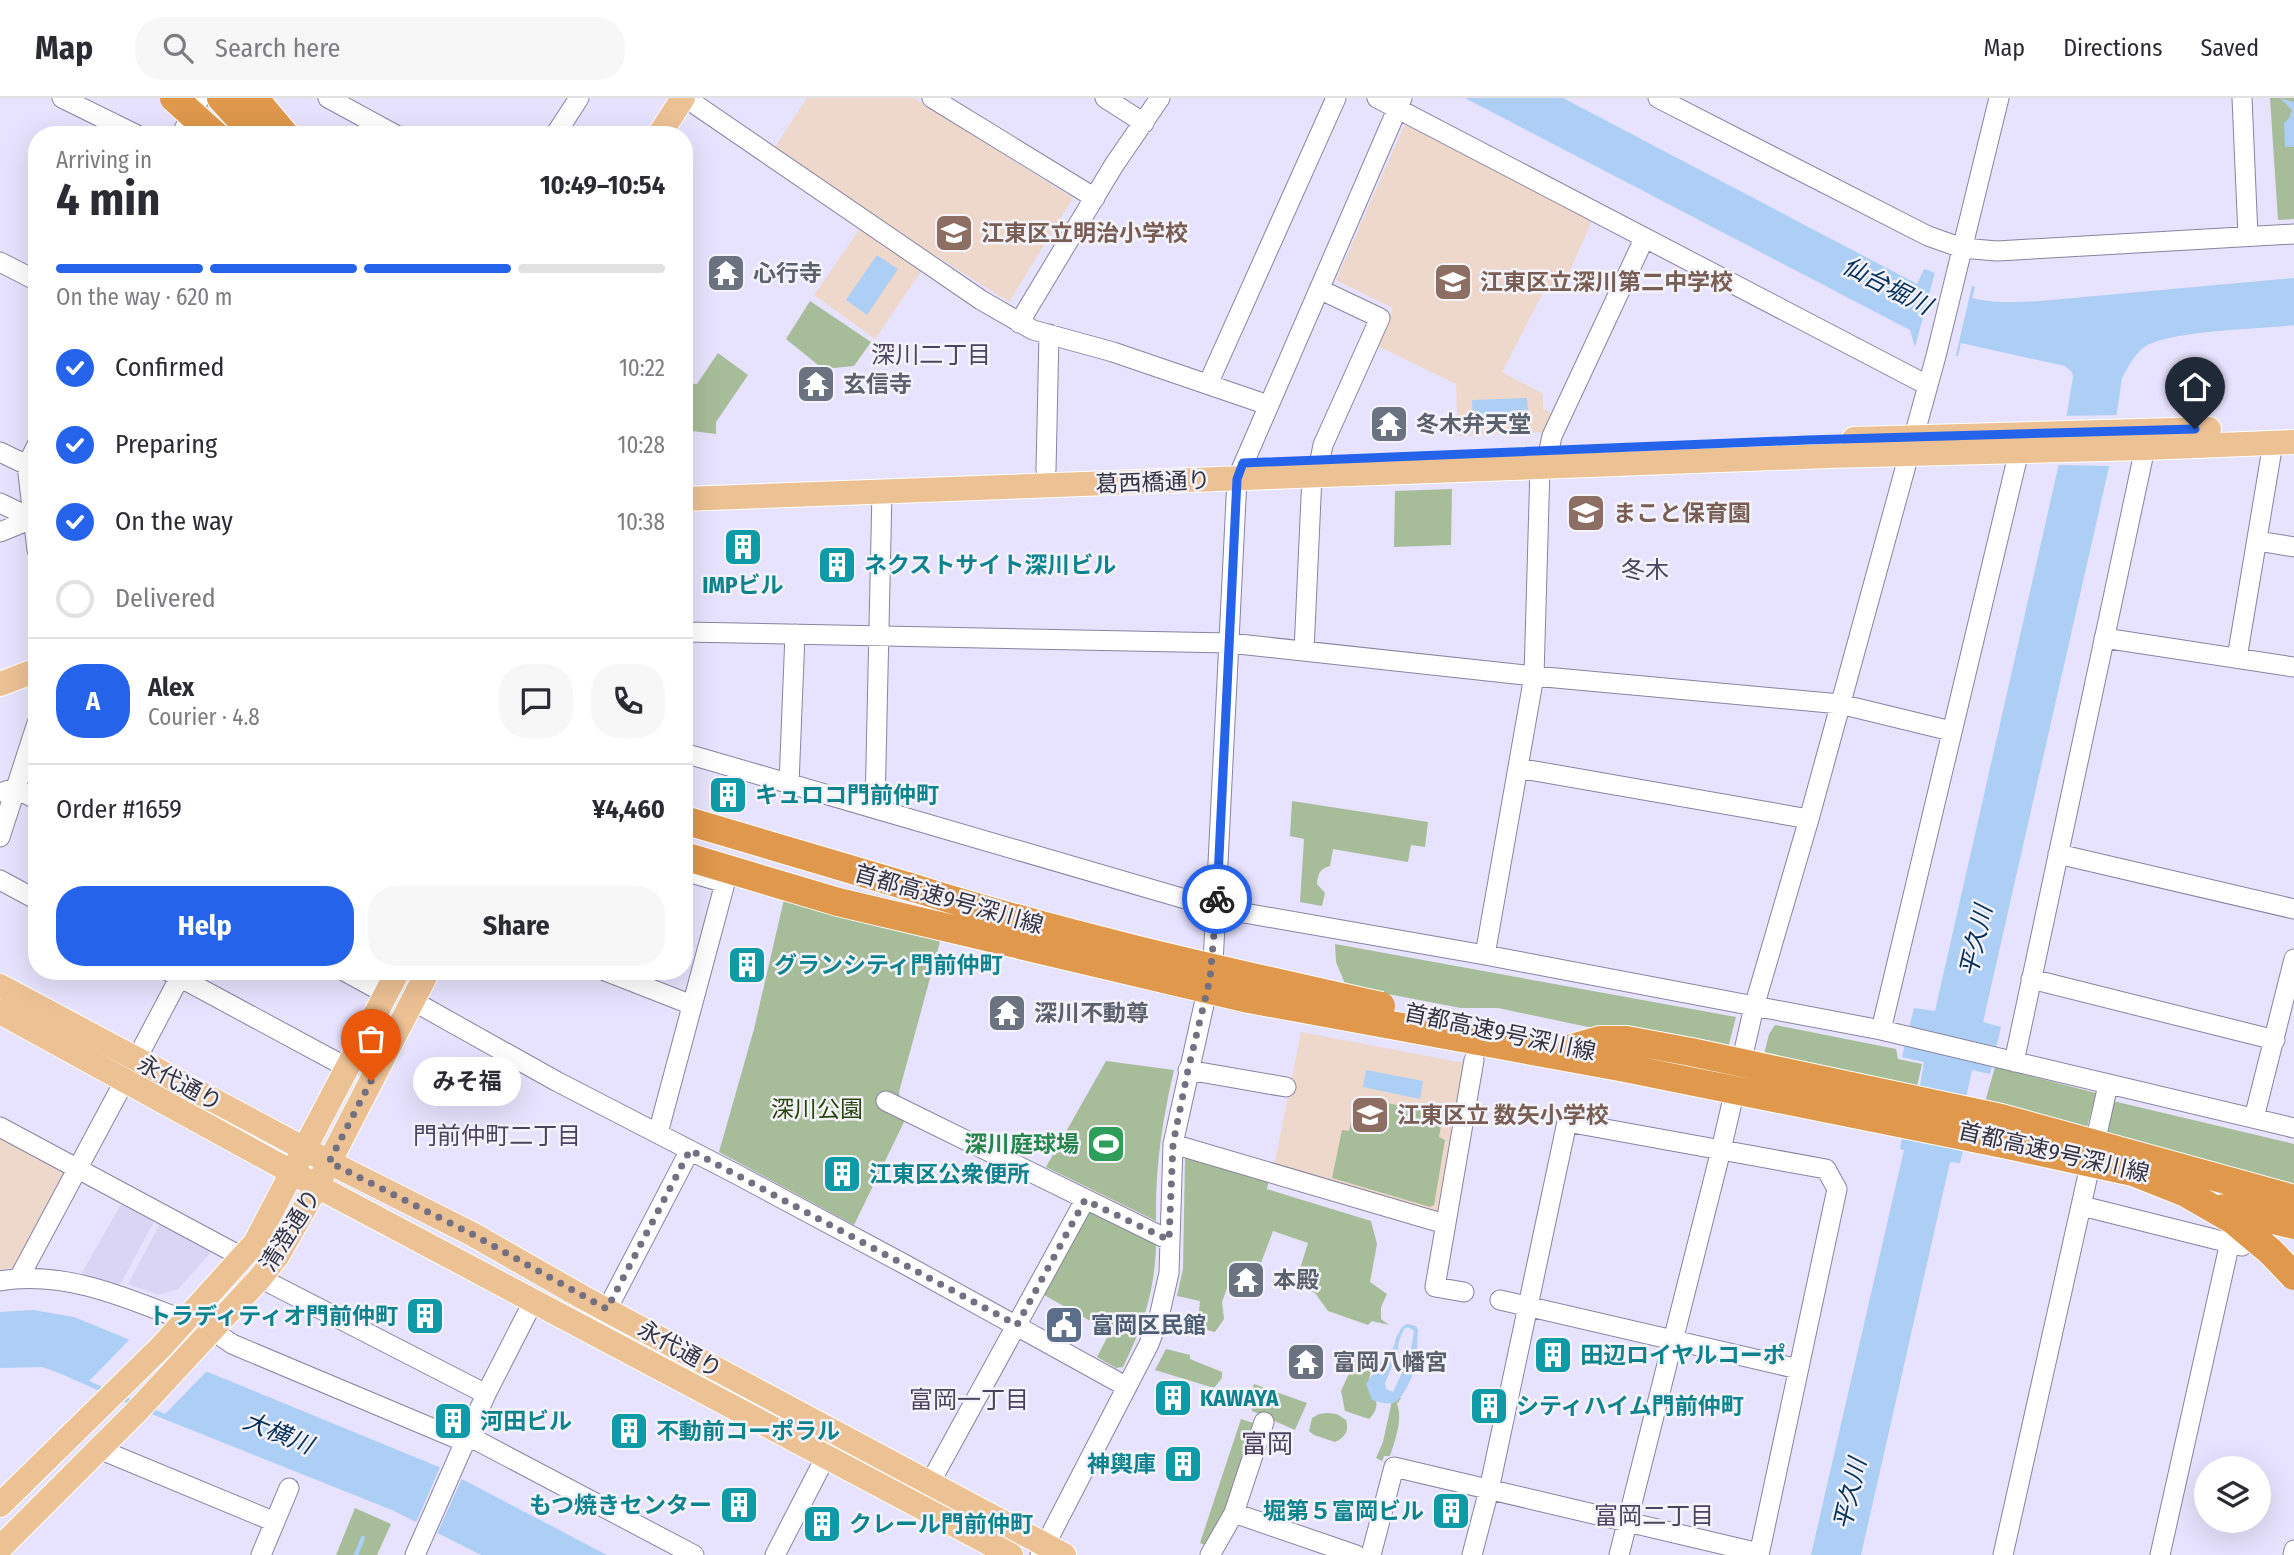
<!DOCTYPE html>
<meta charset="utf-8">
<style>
:root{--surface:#fff;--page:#f7f7f7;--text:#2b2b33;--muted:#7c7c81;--line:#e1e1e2;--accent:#2563eb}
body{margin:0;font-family:"Fira Sans Condensed","Noto Sans JP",sans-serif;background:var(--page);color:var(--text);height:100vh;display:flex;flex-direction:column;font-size:26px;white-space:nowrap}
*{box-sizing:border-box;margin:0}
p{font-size:23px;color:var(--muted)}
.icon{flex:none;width:38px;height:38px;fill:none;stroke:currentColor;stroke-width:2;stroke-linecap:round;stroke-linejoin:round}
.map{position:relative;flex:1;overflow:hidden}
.details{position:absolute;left:28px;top:28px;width:665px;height:854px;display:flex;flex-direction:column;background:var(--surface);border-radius:28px;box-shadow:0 7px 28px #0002}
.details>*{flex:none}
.tools{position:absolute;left:2194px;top:1358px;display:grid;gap:14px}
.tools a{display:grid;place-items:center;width:77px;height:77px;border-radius:50%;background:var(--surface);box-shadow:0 7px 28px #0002;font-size:35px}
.pin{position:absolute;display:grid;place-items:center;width:60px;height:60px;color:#fff;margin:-72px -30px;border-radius:50% 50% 50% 0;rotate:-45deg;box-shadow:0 0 7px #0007}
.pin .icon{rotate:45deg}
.courier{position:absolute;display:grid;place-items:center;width:70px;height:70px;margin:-35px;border:5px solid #2563eb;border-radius:50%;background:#fff;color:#222;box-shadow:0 2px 9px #0007}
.bubble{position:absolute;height:49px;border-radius:24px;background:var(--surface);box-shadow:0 7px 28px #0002;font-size:23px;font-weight:700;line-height:49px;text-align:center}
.summary em{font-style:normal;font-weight:700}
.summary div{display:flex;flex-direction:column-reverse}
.summary{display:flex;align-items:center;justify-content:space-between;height:119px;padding:0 28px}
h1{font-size:46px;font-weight:700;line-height:52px}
.bar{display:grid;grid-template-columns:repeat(4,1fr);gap:10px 7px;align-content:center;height:84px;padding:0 28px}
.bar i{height:9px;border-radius:5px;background:var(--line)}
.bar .active{background:var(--accent)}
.bar p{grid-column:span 4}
.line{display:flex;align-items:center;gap:18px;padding:0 28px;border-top:2px solid var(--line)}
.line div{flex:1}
.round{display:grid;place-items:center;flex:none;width:74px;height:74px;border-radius:28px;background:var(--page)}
ol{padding:0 28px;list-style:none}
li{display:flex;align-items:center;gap:21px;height:77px}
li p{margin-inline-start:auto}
li .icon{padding:7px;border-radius:50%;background:var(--accent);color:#fff;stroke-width:4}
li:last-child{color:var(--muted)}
li i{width:38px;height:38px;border:4px solid var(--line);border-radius:50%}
.action{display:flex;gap:14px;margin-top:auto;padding:14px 28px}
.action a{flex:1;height:80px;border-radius:28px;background:var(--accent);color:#fff;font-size:28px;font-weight:700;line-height:80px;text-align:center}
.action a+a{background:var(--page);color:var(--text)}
header{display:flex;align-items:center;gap:42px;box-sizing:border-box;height:98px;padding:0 35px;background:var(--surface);border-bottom:2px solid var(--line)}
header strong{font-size:33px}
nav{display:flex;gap:38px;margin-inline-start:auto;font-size:24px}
.search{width:490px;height:63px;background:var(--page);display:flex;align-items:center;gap:18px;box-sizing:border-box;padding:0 24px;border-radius:28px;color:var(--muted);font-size:26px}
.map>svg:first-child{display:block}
.built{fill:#dbd5f5}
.education{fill:#eed8cb}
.green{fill:#a7bc98}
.water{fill:#adcff6;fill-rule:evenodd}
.pier{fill:#e7e2fd}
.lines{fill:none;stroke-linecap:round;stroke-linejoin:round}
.stream{stroke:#adcff6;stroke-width:4.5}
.minor-casing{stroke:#8883a1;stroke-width:21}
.major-casing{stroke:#fff;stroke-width:26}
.highway-casing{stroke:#fff;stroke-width:30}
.minor{stroke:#fff;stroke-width:19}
.major{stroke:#ecc194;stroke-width:24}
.highway{stroke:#df984c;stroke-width:28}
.highway-bridge-casing{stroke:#fff;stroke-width:30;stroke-linecap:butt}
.highway-bridge{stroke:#df984c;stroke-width:28}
.done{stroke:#737082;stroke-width:7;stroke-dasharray:0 12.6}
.route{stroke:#2563eb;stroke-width:9}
.labels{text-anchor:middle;stroke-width:5;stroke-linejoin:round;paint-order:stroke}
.education-label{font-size:23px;font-weight:bold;fill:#785e54;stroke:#f4f3fa;text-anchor:start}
.worship-label{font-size:23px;font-weight:bold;fill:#5b616d;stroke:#f4f3fa;text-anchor:start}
.street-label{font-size:23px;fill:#353340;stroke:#f4f3fa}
.culture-label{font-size:23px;font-weight:bold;fill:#0d838f;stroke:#f4f3fa;text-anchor:start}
.park-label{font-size:23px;fill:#264308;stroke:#f4f3fa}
.leisure-label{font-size:23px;font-weight:bold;fill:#27864d;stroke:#f4f3fa;text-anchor:end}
.service-label{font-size:23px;font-weight:bold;fill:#4e5e75;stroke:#f4f3fa;text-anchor:start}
.water-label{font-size:24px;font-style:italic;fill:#022f5a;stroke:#f4f3fa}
.neighbourhood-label{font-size:24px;fill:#4a4460;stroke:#f4f3fa}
.quarter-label{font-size:26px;fill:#4a4460;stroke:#f4f3fa}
</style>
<header>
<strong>Map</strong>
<div class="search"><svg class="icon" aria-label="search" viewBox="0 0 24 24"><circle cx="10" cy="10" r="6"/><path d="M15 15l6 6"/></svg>Search here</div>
<nav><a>Map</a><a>Directions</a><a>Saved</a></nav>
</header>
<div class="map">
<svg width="2294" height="1457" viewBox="0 0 2294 1457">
<rect width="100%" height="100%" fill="#e7e2fd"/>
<!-- built -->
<path class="built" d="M123,1103L156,1120L121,1185L115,1188L80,1178Z
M162,1122L215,1150L178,1191L158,1197L128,1186Z"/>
<!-- education -->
<path class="education" d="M807,0H914L1073,100L1009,204L933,156L875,241L814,197L871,115L775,49Z
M1405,26L1592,123L1564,186L1544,193L1502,274L1543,296V311L1554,316L1546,334L1458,338L1456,286L1376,247L1393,210L1336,182Z
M1301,934L1464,965L1438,1112L1433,1114L1274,1068Z
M0,1037L68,1073L14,1170L0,1172Z"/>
<!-- green -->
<path class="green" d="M2270,0H2294V121L2278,122Z
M810,203L871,244L854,268L823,271L786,241Z
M718,255L748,277L716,324V336L684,332V285L697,286Z
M1452,391L1451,447L1394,449L1395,393Z
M1292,703L1428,724L1425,749L1411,747L1408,764L1333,751L1330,768C1320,771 1318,775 1317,786L1325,795L1322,808L1300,804L1304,741L1290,738Z
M785,797L941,840L899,994L904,1024L854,1127L719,1054L754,931Z
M1335,846L1736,919L1726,958L1498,910H1461L1346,888L1336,864Z
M1775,927L1896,951L1898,961L1922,966L1916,993L1762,965L1769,936Z
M1106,963L1174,972C1162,1023 1155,1072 1156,1123L1046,1069Z
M1995,969L2096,995L2085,1037L1983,1011Z
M1356,999L1443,1016L1439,1039L1445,1042L1434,1107L1430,1109L1332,1080L1342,1032L1349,1033Z
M2113,1003L2294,1046V1089L2104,1041Z
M1185,1060L1269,1081L1267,1091L1371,1123L1377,1146L1370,1184L1387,1196L1381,1209V1221L1389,1227L1372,1223L1368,1227L1328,1213L1315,1195L1295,1187L1308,1145L1273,1133L1256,1178L1234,1171L1222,1204L1224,1221L1215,1234L1199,1230L1202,1216L1199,1214L1200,1203L1177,1198L1183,1171Z
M1088,1113L1156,1146C1155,1193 1143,1228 1123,1269L1116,1270L1097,1259L1110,1234L1044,1197Z
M1166,1251L1190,1257V1261L1222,1274V1280L1214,1290L1155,1272Z
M1356,1260L1366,1263L1372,1270C1372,1272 1369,1279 1369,1282C1372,1297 1384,1306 1369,1321L1345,1313L1341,1293Z
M1254,1286L1307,1305L1295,1332L1252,1313L1249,1300Z
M1393,1298L1401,1300L1397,1306C1403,1322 1395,1342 1390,1358H1384L1382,1363L1376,1360L1383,1344Z
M1327,1315L1337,1316L1346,1322C1349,1333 1346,1339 1335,1344L1314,1337L1309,1333L1312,1320L1319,1316Z
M1241,1321L1253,1325L1255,1332L1227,1416L1207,1448L1200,1445Z
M355,1410L391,1426L377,1457H336Z"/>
<!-- water -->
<path class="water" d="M1465,0H1563L1917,186L1924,171L1975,189L1972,200C1995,206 2017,204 2040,203L2294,180V227C2260,231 2170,232 2144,249C2134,257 2128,269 2122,280L2109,369L1983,924L2001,929L1990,976L1972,972L1966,1000L1975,1003L1960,1065L1950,1064L1861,1457H1811L1904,1052L1900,1051L1912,994H1919L1924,964L1902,959L1914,910L1935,913L2058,370L2073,279L2072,274L2065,268L1961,245L1958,258L1915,249L1910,232Z
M2280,0L2294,4V49H2285L2284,25L2289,20L2292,12Z
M877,157L898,171L867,217L846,202Z
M1527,300L1529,325L1473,327L1472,302Z
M1366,972L1423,983L1420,1001L1363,989Z
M33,1212L74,1219L439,1369L607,1457H481L392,1412L154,1317L59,1275L42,1269L0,1270V1214Z
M1407,1226L1416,1228L1418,1232C1416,1255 1419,1266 1408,1287C1398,1306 1394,1309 1372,1302L1366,1286L1386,1256L1394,1249L1396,1240L1402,1229ZM1408,1229L1414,1233L1410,1258L1393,1294L1386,1291L1385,1285L1397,1256L1399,1243L1404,1231Z"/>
<!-- pier -->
<path class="pier" d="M1935,174L1973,184L1955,261L1914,253Z
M2120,317L2113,368L2055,367L2062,318Z
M132,1239L209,1271L165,1316L89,1283Z
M441,1367L463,1378L436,1438L415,1427Z"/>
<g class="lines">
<!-- stream -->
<path class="stream" d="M356,1457L363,1440"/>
<defs>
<path id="minor" d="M62,0L137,37
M328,0L396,37
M932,0L1095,100
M1105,0L1144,25
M1377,0L1927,287
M1658,0L1928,138L1962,150L1997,153L2294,136
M2242,0L2248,138
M696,7L981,202L1033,232L1113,254L1268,307
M181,37L200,0
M555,37L579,0
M0,164L37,183
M1319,191L1380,220L1323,347L1320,362
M1019,225L1114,67L1160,0
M1208,286L1336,0
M37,347L27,367L37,452
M1549,352L1552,338L1644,141
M0,354L27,367
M1046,372L1049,236
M0,405L31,420
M0,434L37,419
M2258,443L2294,449
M684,534L1229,545L1534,578L1840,606L1951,633
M2104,540L2294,569
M1304,553L1312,378
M2237,560L2273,345
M684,655L1216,810L1485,857L1881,932L2294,1030
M1518,670L1809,721
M789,686L795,536
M3,694L15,690L37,702
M875,710L882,393
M0,739L37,625
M2058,756L2294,811
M0,782L37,802
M1485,857L1534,578L1540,369
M168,873L346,969
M344,873L386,896
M605,873L692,907
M2031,881L2275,942
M413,903L556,983L738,1077L906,1167L1127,1289
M1881,932L2019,353
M136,962L183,873
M2014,964L2145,350
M1188,972L1286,989
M886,1003L1169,1142
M2254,1020L2294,861
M0,1029L244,1160
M658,1035L725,785L684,773
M1173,1046L1445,1126
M2082,1108L2242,1148
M19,1180L125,982
M260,1180L486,1296
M0,1183C65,1172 127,1200 186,1223
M1464,1194L1435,1189L1474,962
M1500,1202L1798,1271
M600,1225L690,1052
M212,1232L232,1246L465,1344L476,1342L694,1457
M99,1351L275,1424
M930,1385L1085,1102
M1234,1415L1356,1457
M261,1457L289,1390
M415,1457L486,1296L534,1202
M775,1457L826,1358
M1040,1457L1149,1246L1159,1219L1169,1175L1173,1046L1213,866L1237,381L1402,0
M1210,1457L1234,1415L1264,1324
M1371,1457L1394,1369L1759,1455
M1472,1457L1489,1392L1567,1024L1826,1071L1837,1091L1759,1457
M1619,1457L1721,1052L1754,909L1809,721L1936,258L1999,0
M2003,1457L2108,987
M2160,1457L2230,1144
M2293,1457L2294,1452"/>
<path id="major" d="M659,37L683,0
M1854,341L2209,331
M684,401L1829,358L2145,350L2294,344
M0,586L37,572
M0,888L329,1064L472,1136L584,1200L1064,1457
M0,914L317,1088L1011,1457
M0,1407L162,1248L255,1145L398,873
M0,1450L136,1314L260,1180L278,1157L317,1088L428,873"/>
<path id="highway" d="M221,0L255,37
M254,0L285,37
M684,722L917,791"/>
</defs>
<!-- minor casing -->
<use href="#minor" class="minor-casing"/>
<!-- major casing -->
<use href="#major" class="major-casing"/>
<!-- highway casing -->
<use href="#highway" class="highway-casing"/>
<!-- minor -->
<use href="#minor" class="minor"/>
<!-- major -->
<use href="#major" class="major"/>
<!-- highway -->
<use href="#highway" class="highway"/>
<defs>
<path id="highway-bridge" d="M174,0L215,37
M684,758L838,804L1249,901L1620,969L2008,1047L2133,1074L2186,1095L2233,1122L2271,1154L2294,1178
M917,791C1070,839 1225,873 1381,908
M1572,950L1600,942H1626L1691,954L2001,1020L2294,1101
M2224,1110L2294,1127"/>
</defs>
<!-- highway-bridge casing -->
<use href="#highway-bridge" class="highway-bridge-casing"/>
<!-- highway-bridge -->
<use href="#highway-bridge" class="highway-bridge"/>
</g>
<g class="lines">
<!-- done -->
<path class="done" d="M371,983L329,1064L472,1136L607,1211L690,1052L1017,1227L1085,1102L1169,1142L1173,1046L1188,972L1210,881L1217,801"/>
<!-- route -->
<path class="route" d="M1217,801L1237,381L1243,365L1807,342L2195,331"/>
</g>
<!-- icons -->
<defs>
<symbol id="school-square" viewBox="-11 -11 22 22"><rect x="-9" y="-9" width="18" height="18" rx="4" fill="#8d6e63" stroke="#f4f3fa"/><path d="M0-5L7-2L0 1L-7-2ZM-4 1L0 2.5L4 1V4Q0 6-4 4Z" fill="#fff"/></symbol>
<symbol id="temple-square" viewBox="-11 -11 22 22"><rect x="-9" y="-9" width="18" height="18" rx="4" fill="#6b7280" stroke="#f4f3fa"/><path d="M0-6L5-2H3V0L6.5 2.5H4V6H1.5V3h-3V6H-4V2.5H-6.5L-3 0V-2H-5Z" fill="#fff"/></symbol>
<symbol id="building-square" viewBox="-11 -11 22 22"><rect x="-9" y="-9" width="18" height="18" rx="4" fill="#0f9aa8" stroke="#f4f3fa"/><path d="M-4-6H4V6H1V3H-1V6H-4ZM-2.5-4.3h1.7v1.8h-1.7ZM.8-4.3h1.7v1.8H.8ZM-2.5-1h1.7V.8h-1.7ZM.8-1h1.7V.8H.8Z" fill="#fff"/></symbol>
<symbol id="stadium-square" viewBox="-11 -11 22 22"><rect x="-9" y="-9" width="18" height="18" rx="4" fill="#2e9e5b" stroke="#f4f3fa"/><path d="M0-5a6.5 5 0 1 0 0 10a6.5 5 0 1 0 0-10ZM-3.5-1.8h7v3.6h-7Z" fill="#fff"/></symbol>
<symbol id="civic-square" viewBox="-11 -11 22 22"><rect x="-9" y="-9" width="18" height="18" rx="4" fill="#5c6f8a" stroke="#f4f3fa"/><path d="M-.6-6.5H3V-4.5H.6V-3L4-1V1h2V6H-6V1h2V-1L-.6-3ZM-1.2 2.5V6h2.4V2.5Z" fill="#fff"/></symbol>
</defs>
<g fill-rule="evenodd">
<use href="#school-square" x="932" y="113" width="44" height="44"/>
<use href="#temple-square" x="704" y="153" width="44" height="44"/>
<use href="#school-square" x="1431" y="162" width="44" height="44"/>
<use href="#temple-square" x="794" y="264" width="44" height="44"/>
<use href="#temple-square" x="1367" y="304" width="44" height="44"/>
<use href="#school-square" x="1564" y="393" width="44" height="44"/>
<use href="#building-square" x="721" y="427" width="44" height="44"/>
<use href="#building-square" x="815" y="445" width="44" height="44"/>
<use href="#building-square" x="706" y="675" width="44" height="44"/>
<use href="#building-square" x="725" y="845" width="44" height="44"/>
<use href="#temple-square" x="985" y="893" width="44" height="44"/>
<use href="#school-square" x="1348" y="995" width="44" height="44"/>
<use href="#stadium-square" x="1084" y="1024" width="44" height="44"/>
<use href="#building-square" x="820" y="1054" width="44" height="44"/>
<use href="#temple-square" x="1224" y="1160" width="44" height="44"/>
<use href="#building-square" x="403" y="1196" width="44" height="44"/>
<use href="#civic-square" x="1042" y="1205" width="44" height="44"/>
<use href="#building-square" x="1531" y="1235" width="44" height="44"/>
<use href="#temple-square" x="1284" y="1242" width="44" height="44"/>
<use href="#building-square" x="1151" y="1278" width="44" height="44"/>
<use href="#building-square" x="1467" y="1286" width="44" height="44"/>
<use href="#building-square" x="431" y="1301" width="44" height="44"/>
<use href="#building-square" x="607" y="1311" width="44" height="44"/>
<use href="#building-square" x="1161" y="1344" width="44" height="44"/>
<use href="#building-square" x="717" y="1385" width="44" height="44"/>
<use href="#building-square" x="1429" y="1391" width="44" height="44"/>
<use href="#building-square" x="800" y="1404" width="44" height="44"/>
</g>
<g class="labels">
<!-- education labels -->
<g class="education-label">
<text x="981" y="143">江東区立明治小学校</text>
<text x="1480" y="192">江東区立深川第二中学校</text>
<text x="1613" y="423">まこと保育園</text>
<text x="1397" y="1025">江東区立 数矢小学校</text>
</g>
<!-- worship labels -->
<g class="worship-label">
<text x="753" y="183">心行寺</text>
<text x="843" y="294">玄信寺</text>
<text x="1416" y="334">冬木弁天堂</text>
<text x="1034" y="923">深川不動尊</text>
<text x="1273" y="1190">本殿</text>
<text x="1333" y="1272">富岡八幡宮</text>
</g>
<!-- street labels -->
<g class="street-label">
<text transform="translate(1153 384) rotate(-2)" y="8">葛西橋通り</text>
<text transform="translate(949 801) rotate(16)" y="8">首都高速9号深川線</text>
<text transform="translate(1500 934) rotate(12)" y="8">首都高速9号深川線</text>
<text transform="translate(180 985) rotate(28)" y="8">永代通り</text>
<text transform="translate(2054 1054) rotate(13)" y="8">首都高速9号深川線</text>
<text transform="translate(290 1132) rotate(-58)" y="8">清澄通り</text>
<text transform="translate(680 1251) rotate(29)" y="8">永代通り</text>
</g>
<!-- culture labels -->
<g class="culture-label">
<text x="864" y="475">ネクストサイト深川ビル</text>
<text x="743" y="495" text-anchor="middle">IMPビル</text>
<text x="755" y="705">キュロコ門前仲町</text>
<text x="774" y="875">グランシティ門前仲町</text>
<text x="869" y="1084">江東区公衆便所</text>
<text x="398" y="1226" text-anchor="end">トラディティオ門前仲町</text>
<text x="1580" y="1265">田辺ロイヤルコーポ</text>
<text x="1200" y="1308">KAWAYA</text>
<text x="1516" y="1316">シティハイム門前仲町</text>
<text x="480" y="1331">河田ビル</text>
<text x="656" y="1341">不動前コーポラル</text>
<text x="1156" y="1374" text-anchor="end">神輿庫</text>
<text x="712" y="1415" text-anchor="end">もつ焼きセンター</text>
<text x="1424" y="1421" text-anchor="end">堀第５富岡ビル</text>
<text x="849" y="1434">クレール門前仲町</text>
</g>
<!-- park labels -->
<g class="park-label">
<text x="817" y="1019">深川公園</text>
</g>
<!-- leisure labels -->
<g class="leisure-label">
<text x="1079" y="1054">深川庭球場</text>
</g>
<!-- service labels -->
<g class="service-label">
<text x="1091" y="1235">富岡区民館</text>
</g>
<!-- water labels -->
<g class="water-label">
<text transform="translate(1887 188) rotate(27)" y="8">仙台堀川</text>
<text transform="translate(1976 843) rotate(-77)" y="8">平久川</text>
<text transform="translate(278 1335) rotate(22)" y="8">大横川</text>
<text transform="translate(1850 1396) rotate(-77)" y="8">平久川</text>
</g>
<!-- neighbourhood labels -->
<g class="neighbourhood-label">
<text x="931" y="265">深川二丁目</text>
<text x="1645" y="480">冬木</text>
<text x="497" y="1046">門前仲町二丁目</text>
<text x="969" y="1310">富岡一丁目</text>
<text x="1654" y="1426">富岡二丁目</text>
</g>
<!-- quarter labels -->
<g class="quarter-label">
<text x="1267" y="1355">富岡</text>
</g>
</g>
</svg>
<div class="tools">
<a><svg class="icon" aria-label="layers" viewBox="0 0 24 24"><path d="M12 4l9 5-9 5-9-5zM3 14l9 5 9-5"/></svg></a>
</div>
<div class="pin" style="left:371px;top:983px;background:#ea580c"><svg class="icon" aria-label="bag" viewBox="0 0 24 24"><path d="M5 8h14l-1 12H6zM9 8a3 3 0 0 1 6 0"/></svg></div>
<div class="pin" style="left:2195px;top:331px;background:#1f2937"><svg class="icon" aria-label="home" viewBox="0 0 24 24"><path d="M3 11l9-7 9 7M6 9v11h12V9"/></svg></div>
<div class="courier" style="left:1217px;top:801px"><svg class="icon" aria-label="bike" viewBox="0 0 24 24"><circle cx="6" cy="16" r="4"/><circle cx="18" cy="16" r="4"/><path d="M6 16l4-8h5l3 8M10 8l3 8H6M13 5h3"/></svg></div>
<div class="bubble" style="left:413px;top:959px;width:108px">みそ福</div>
<section class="details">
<div class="summary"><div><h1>4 min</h1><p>Arriving in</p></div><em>10:49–10:54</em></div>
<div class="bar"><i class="active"></i><i class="active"></i><i class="active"></i><i></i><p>On the way · 620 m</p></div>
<ol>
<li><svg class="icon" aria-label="check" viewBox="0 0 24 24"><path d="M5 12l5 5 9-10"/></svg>Confirmed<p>10:22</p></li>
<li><svg class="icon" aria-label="check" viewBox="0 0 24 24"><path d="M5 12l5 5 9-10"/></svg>Preparing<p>10:28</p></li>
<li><svg class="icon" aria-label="check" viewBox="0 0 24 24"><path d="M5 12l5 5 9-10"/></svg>On the way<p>10:38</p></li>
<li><i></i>Delivered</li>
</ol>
<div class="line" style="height:126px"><b class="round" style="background:var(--accent);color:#fff">A</b><div><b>Alex</b><p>Courier · 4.8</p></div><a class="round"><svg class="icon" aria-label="chat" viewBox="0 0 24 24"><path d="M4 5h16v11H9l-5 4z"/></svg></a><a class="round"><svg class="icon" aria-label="phone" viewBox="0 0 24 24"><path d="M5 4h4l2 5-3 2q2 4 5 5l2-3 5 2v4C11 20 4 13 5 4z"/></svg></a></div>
<div class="line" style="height:91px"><div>Order #1659</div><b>¥4,460</b></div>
<div class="action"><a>Help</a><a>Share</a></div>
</section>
</div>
